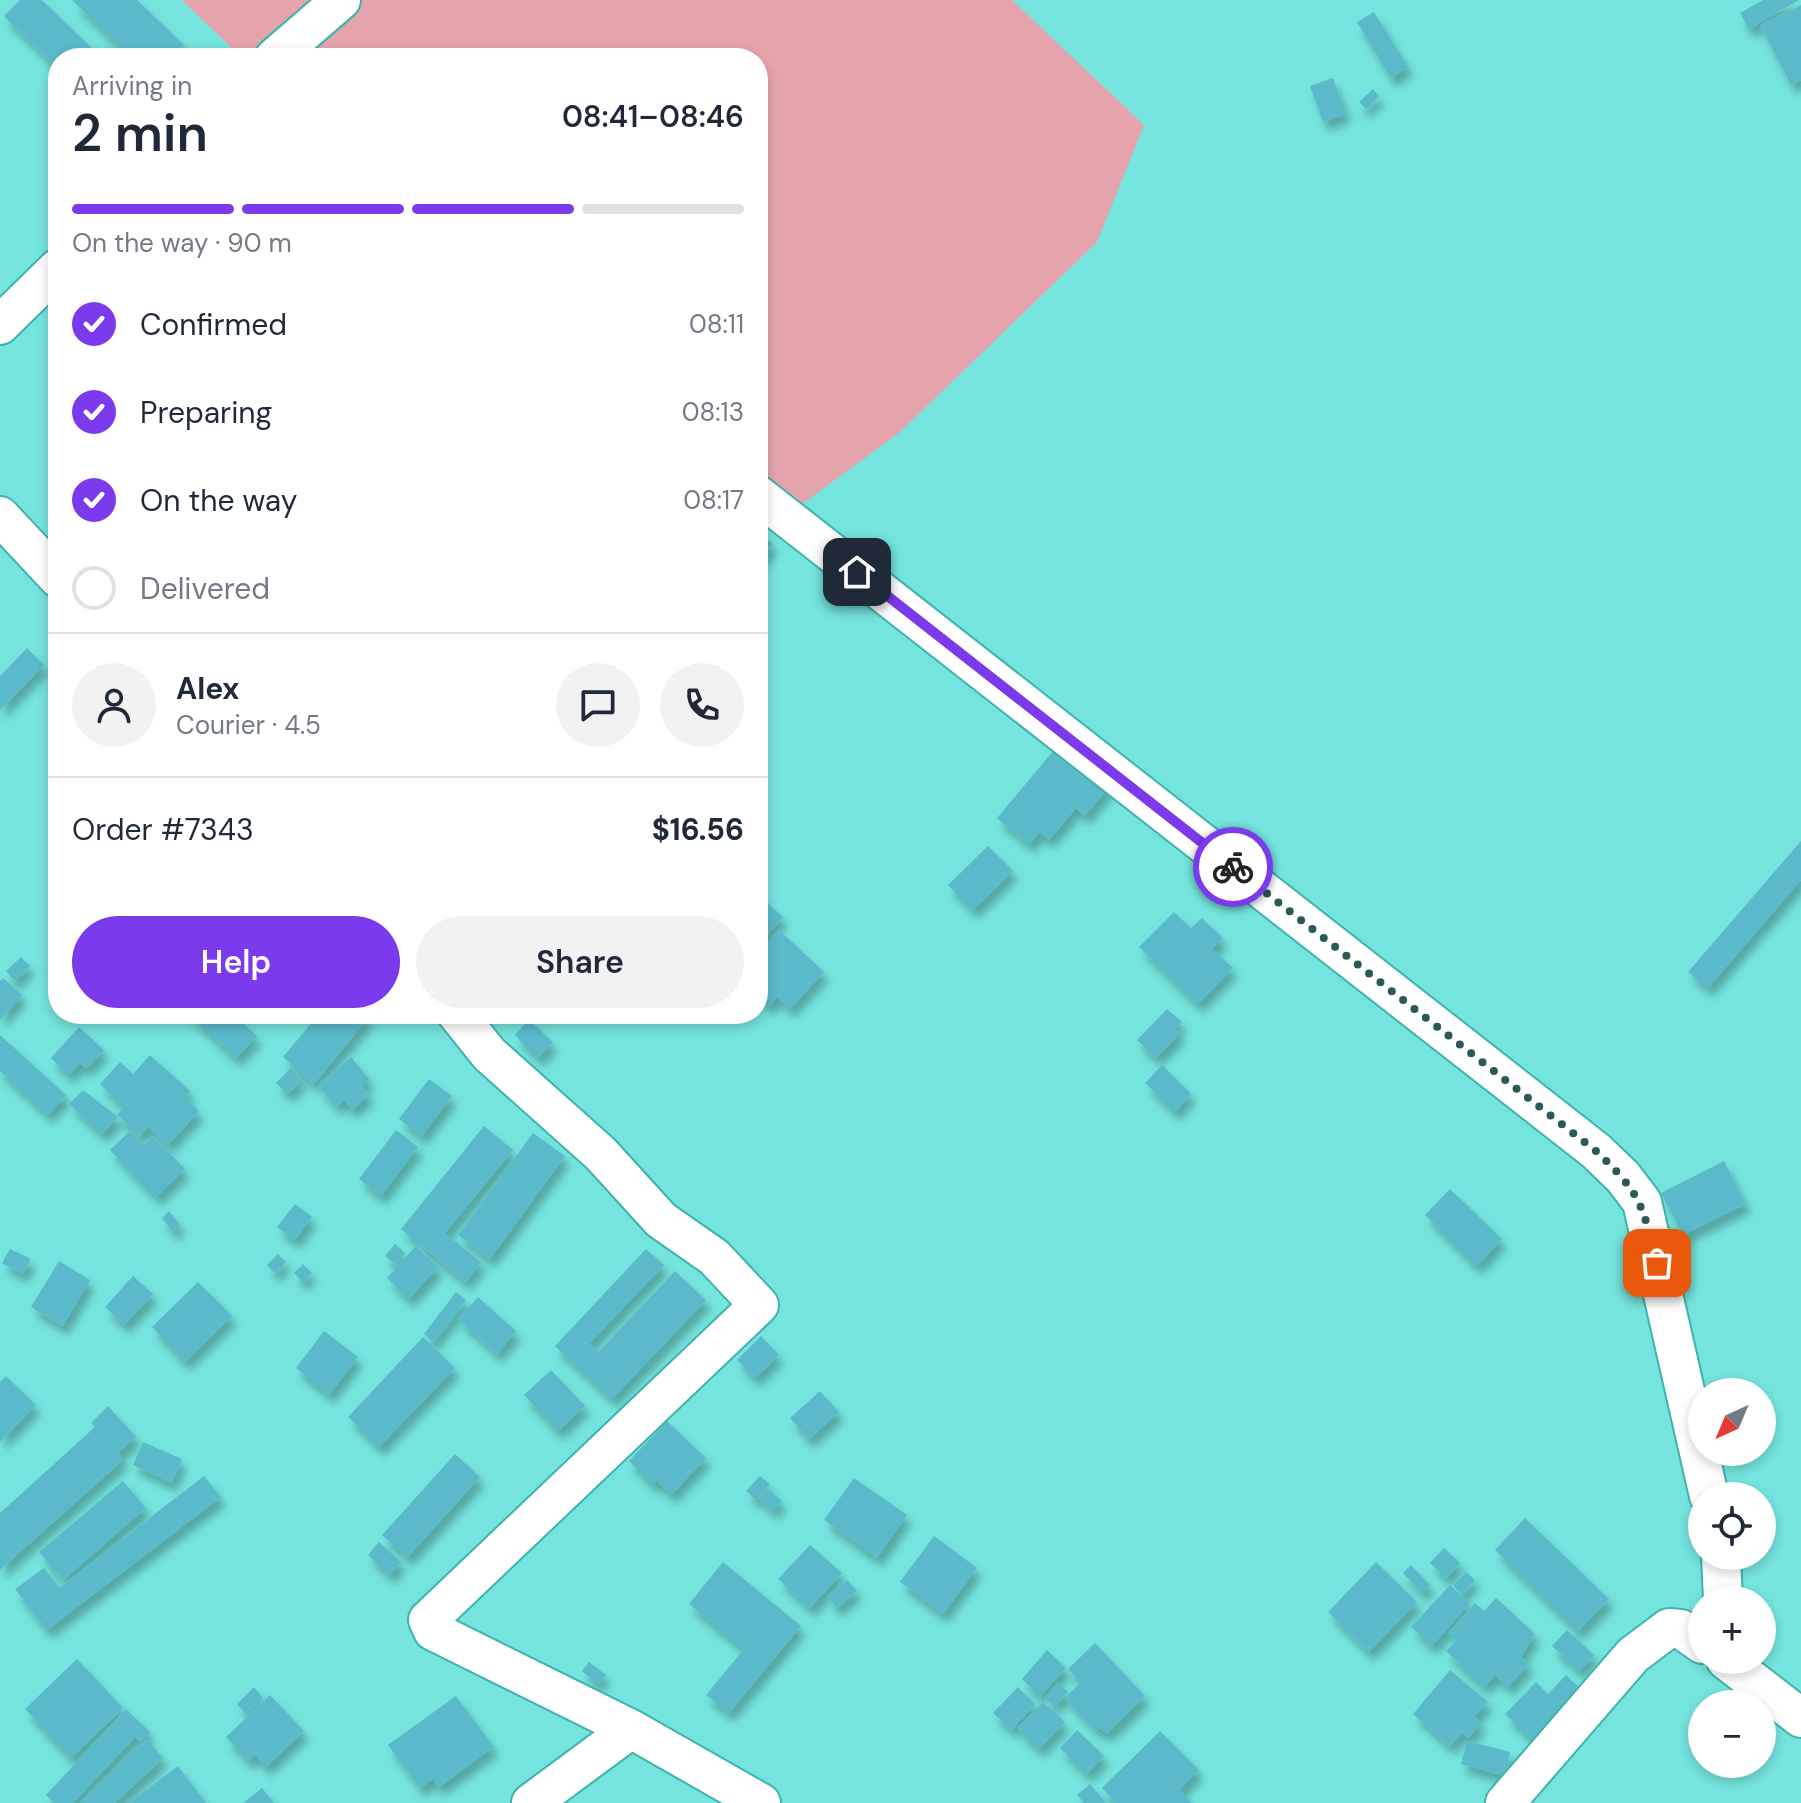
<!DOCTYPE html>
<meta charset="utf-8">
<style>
:root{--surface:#fff;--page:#f2f2f3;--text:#1f2937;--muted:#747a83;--line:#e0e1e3;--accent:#7c3aed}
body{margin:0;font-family:"DM Sans",sans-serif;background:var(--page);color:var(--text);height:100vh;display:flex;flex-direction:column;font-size:30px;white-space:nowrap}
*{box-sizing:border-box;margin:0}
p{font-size:26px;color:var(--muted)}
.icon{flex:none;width:44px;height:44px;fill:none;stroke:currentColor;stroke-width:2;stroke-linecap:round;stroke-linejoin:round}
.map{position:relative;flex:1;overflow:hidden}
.drawer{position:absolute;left:48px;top:48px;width:720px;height:976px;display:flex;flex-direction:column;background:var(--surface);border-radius:32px;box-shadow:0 4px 12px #0003}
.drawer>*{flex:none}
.needle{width:52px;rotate:224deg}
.buttons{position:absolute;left:1688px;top:1378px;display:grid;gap:16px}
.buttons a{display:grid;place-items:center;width:88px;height:88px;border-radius:50%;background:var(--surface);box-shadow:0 4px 12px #0003;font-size:40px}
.pin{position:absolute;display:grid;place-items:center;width:68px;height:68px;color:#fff;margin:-34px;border-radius:16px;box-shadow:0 4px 12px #0006}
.courier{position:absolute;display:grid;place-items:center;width:80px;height:80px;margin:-40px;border:6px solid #7c3aed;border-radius:50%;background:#fff;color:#222;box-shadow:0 2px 10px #0007}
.overview em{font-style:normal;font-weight:600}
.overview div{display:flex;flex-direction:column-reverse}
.overview{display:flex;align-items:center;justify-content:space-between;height:136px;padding:0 24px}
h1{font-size:52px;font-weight:600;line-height:60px}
.bar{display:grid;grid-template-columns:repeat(4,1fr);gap:12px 8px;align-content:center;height:96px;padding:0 24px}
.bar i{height:10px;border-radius:6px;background:var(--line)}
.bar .selected{background:var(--accent)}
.bar p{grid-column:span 4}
.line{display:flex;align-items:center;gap:20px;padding:0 24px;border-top:2px solid var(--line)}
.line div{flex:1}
.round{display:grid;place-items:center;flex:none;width:84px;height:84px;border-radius:42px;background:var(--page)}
ol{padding:0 24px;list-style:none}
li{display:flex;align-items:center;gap:24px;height:88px}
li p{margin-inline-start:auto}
li .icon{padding:8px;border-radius:50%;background:var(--accent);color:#fff;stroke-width:4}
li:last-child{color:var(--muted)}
li i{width:44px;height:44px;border:4px solid var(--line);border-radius:50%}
.primary-button{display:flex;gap:16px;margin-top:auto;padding:16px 24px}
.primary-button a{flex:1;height:92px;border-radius:48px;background:var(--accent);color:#fff;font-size:32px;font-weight:600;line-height:92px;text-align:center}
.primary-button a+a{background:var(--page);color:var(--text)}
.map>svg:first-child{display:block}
.green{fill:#e5a4ac}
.building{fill:#5abaca;filter:url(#shadow)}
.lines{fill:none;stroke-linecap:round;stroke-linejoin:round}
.minor-casing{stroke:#3eb3ad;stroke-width:42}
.minor{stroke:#fff;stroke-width:38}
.done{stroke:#295a57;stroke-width:8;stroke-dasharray:0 14.4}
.route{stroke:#7c3aed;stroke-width:10}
</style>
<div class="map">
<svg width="1801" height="1803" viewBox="0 0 1801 1803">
<defs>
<filter id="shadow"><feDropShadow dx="5" dy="9" stdDeviation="4" flood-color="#0004"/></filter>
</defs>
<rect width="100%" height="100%" fill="#75e4de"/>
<!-- green -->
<path class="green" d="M182,0H321L253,58H242Z
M361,0H1012L1144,125L1097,242L900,432L763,533L758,529V58H300L303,49Z"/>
<!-- building -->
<path class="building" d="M20,0H42L102,58H58V68L4,16Z
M72,0H137L184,45L171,58H132Z
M1763,0H1799L1749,29L1740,13Z
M1801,5V80L1791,85L1760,25Z
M1374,12L1408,67L1391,78L1357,22Z
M1333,78L1346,114L1323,122L1310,86Z
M1373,89L1379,96L1366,109L1359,102Z
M758,531L773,544L758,562Z
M27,648L44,665L0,710V676Z
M1059,744L1110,786L1085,816L1076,808L1049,840L1040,832L1029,844L997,818Z
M1801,841V880L1708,988L1688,972Z
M988,846L1013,871L973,910L948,885Z
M758,895L783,917L758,946Z
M1174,912L1191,928L1202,918L1223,938L1212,949L1233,968L1198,1004L1139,947Z
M779,930L824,972L790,1009L777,997L769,1007L758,997V953Z
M21,957L30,966L15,981L6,971Z
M3,978L22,995L0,1020V981Z
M1167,1009L1182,1022L1175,1029L1180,1034L1156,1058L1137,1040Z
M188,1014H233L257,1036L236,1058Z
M319,1014H365L369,1017L314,1084L283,1057Z
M529,1019L553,1043L538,1058L515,1035Z
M79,1027L104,1050L86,1069L80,1063L69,1075L51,1058Z
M0,1035L66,1095L48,1115L0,1071Z
M150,1055L190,1091L184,1098L199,1111L168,1145L148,1127L140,1136L117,1115L124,1107L100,1084L120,1062L133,1074Z
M351,1057L370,1080L362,1086L369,1095L352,1110L344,1100L337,1107L318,1085Z
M1162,1065L1191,1094L1175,1112L1145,1083Z
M291,1068L302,1080L288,1094L276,1083Z
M429,1079L452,1096L422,1136L399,1119Z
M83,1090L118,1117L102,1134L69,1104Z
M484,1126L513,1150L445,1233L481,1262L466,1282L401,1229Z
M396,1130L418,1147L381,1196L359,1179Z
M130,1131L144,1145L153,1136L185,1169L156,1197L110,1150Z
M533,1133L565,1156L490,1259L458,1235Z
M1724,1161L1746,1204L1683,1235L1661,1193Z
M1450,1189L1502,1239L1477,1266L1425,1215Z
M295,1204L312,1217L295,1240L277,1227Z
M169,1211L180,1225L173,1232L162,1218Z
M395,1244L405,1253L396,1265L385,1256Z
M416,1246L438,1267L409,1299L387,1278Z
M10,1249L31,1259L23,1274L2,1263Z
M646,1249L664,1265L589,1344L598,1352L675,1271L706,1300L612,1399L555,1346Z
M278,1254L286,1262L275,1273L267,1265Z
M59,1261L90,1280L63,1326L31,1307Z
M303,1264L312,1273L303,1282L294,1273Z
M133,1276L153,1294L124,1325L105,1307Z
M198,1282L232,1316L185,1362L152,1327Z
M456,1292L466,1300L433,1342L424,1334Z
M478,1297L516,1331L497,1354L458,1319Z
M324,1331L358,1357L329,1395L296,1368Z
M761,1336L779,1355L755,1378L737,1360Z
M423,1337L455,1368L379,1447L348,1417Z
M551,1370L585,1406L558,1431L524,1395Z
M6,1376L36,1405L0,1442V1382Z
M820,1391L839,1412L809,1439L790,1418Z
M108,1406L136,1437L118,1453L123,1460L0,1570V1513L95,1427L91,1423Z
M667,1421L706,1458L671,1495L657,1481L653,1485L629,1461Z
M143,1442L182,1459L172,1483L133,1465Z
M455,1454L480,1477L408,1557L382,1535Z
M204,1476L221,1497L47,1630L15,1589L44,1568L59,1588Z
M760,1476L770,1484L756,1500L746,1491Z
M854,1478L907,1515L877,1558L824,1520Z
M123,1481L146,1508L63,1580L39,1552Z
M768,1489L782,1501L773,1511L759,1499Z
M1525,1518L1609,1599L1578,1631L1495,1550Z
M934,1536L977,1568L943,1614L900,1582Z
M379,1542L401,1562L390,1575L368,1555Z
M810,1545L842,1573L810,1608L778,1579Z
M1444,1548L1460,1563L1446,1578L1430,1563Z
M723,1562L801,1626L729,1713L706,1695L744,1649L689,1604Z
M1376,1562L1417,1602L1369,1652L1328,1612Z
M1411,1565L1430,1585L1422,1593L1403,1573Z
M1466,1572L1475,1580L1462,1594L1453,1586Z
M847,1580L857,1591L837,1608L827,1597Z
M1450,1585L1470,1603L1432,1646L1411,1627Z
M1496,1598L1535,1634L1521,1657L1529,1664L1508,1687L1495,1675L1484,1687L1446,1651L1456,1641L1448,1633L1475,1603L1484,1611Z
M1567,1630L1594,1655L1579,1671L1552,1646Z
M1095,1643L1145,1696L1107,1734L1100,1728L1097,1731L1065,1698L1081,1682L1068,1669Z
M1047,1650L1066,1668L1040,1696L1022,1679Z
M77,1659L123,1708L71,1758L25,1709Z
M589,1662L606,1675L598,1684L582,1671Z
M1450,1670L1488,1702L1474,1717L1481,1723L1468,1738L1462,1733L1450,1746L1413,1714Z
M1566,1675L1590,1698L1534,1741L1505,1714L1536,1682L1548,1694Z
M1058,1683L1068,1692L1054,1706L1045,1698Z
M254,1687L263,1698L246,1714L237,1704Z
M1018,1687L1035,1704L1012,1730L993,1713Z
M270,1695L304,1731L266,1767L255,1755L248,1761L226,1737Z
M456,1696L494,1747L439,1787L433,1779L420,1788L388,1745Z
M1043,1702L1065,1722L1039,1749L1017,1728Z
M126,1709L150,1732L140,1742L135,1737L73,1803H54L46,1795Z
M1077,1730L1104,1756L1087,1774L1060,1748Z
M1160,1731L1199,1770L1179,1790L1192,1803H1116L1102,1788Z
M146,1739L163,1758L115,1803H80Z
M1467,1741L1510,1752L1505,1776L1461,1764Z
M178,1766L206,1803H129Z
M1090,1784L1106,1803H1084L1077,1795Z
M262,1788L274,1803H243Z"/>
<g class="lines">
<defs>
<path id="minor" d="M274,58L341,0
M0,325L58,268
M758,495L1596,1151L1623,1177L1642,1202L1709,1496
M0,516L58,578
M457,1014L489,1054L601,1154L661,1220L714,1257L759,1305L428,1620L433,1631L631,1729
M1721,1556L1723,1600
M1726,1660L1801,1718
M531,1803L631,1729L761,1803
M1505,1803L1633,1655L1669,1628L1681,1629L1702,1644"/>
</defs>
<!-- minor casing -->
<use href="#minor" class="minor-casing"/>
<!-- minor -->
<use href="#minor" class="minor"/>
</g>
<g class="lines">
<!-- done -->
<path class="done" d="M1233,867L1596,1151C1641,1194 1642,1203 1657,1263"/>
<!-- route -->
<path class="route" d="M857,572L1233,867"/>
</g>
</svg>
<div class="buttons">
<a><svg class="needle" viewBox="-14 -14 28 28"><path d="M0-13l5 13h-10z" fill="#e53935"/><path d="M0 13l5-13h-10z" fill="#747a83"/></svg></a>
<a><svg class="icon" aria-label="locate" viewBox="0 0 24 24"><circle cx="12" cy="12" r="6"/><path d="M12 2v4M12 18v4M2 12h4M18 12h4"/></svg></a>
<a>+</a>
<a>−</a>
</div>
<div class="pin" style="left:1657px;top:1263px;background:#ea580c"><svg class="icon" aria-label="bag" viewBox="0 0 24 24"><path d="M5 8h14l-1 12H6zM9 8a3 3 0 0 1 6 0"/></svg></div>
<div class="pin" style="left:857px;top:572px;background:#1f2937"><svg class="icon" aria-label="home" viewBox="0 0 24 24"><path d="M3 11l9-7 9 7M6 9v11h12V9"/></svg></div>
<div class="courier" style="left:1233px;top:867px"><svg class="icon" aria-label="bike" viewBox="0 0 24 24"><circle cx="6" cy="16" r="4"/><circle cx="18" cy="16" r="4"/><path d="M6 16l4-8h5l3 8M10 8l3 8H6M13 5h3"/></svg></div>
<section class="drawer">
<div class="overview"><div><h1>2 min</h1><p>Arriving in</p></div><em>08:41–08:46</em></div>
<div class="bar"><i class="selected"></i><i class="selected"></i><i class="selected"></i><i></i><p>On the way · 90 m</p></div>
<ol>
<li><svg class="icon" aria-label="check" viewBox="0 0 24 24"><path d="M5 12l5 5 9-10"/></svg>Confirmed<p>08:11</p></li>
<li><svg class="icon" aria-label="check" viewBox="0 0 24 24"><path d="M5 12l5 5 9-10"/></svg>Preparing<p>08:13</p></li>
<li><svg class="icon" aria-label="check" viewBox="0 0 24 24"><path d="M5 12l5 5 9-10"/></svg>On the way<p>08:17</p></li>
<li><i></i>Delivered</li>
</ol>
<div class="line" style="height:144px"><a class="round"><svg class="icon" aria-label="person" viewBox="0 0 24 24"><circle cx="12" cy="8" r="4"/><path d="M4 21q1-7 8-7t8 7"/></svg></a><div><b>Alex</b><p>Courier · 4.5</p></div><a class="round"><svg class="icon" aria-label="chat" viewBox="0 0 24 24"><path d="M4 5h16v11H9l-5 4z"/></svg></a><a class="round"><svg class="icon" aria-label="phone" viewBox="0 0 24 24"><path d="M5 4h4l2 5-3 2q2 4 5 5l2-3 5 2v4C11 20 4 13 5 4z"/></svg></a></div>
<div class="line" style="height:104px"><div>Order #7343</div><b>$16.56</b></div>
<div class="primary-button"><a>Help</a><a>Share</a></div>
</section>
</div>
